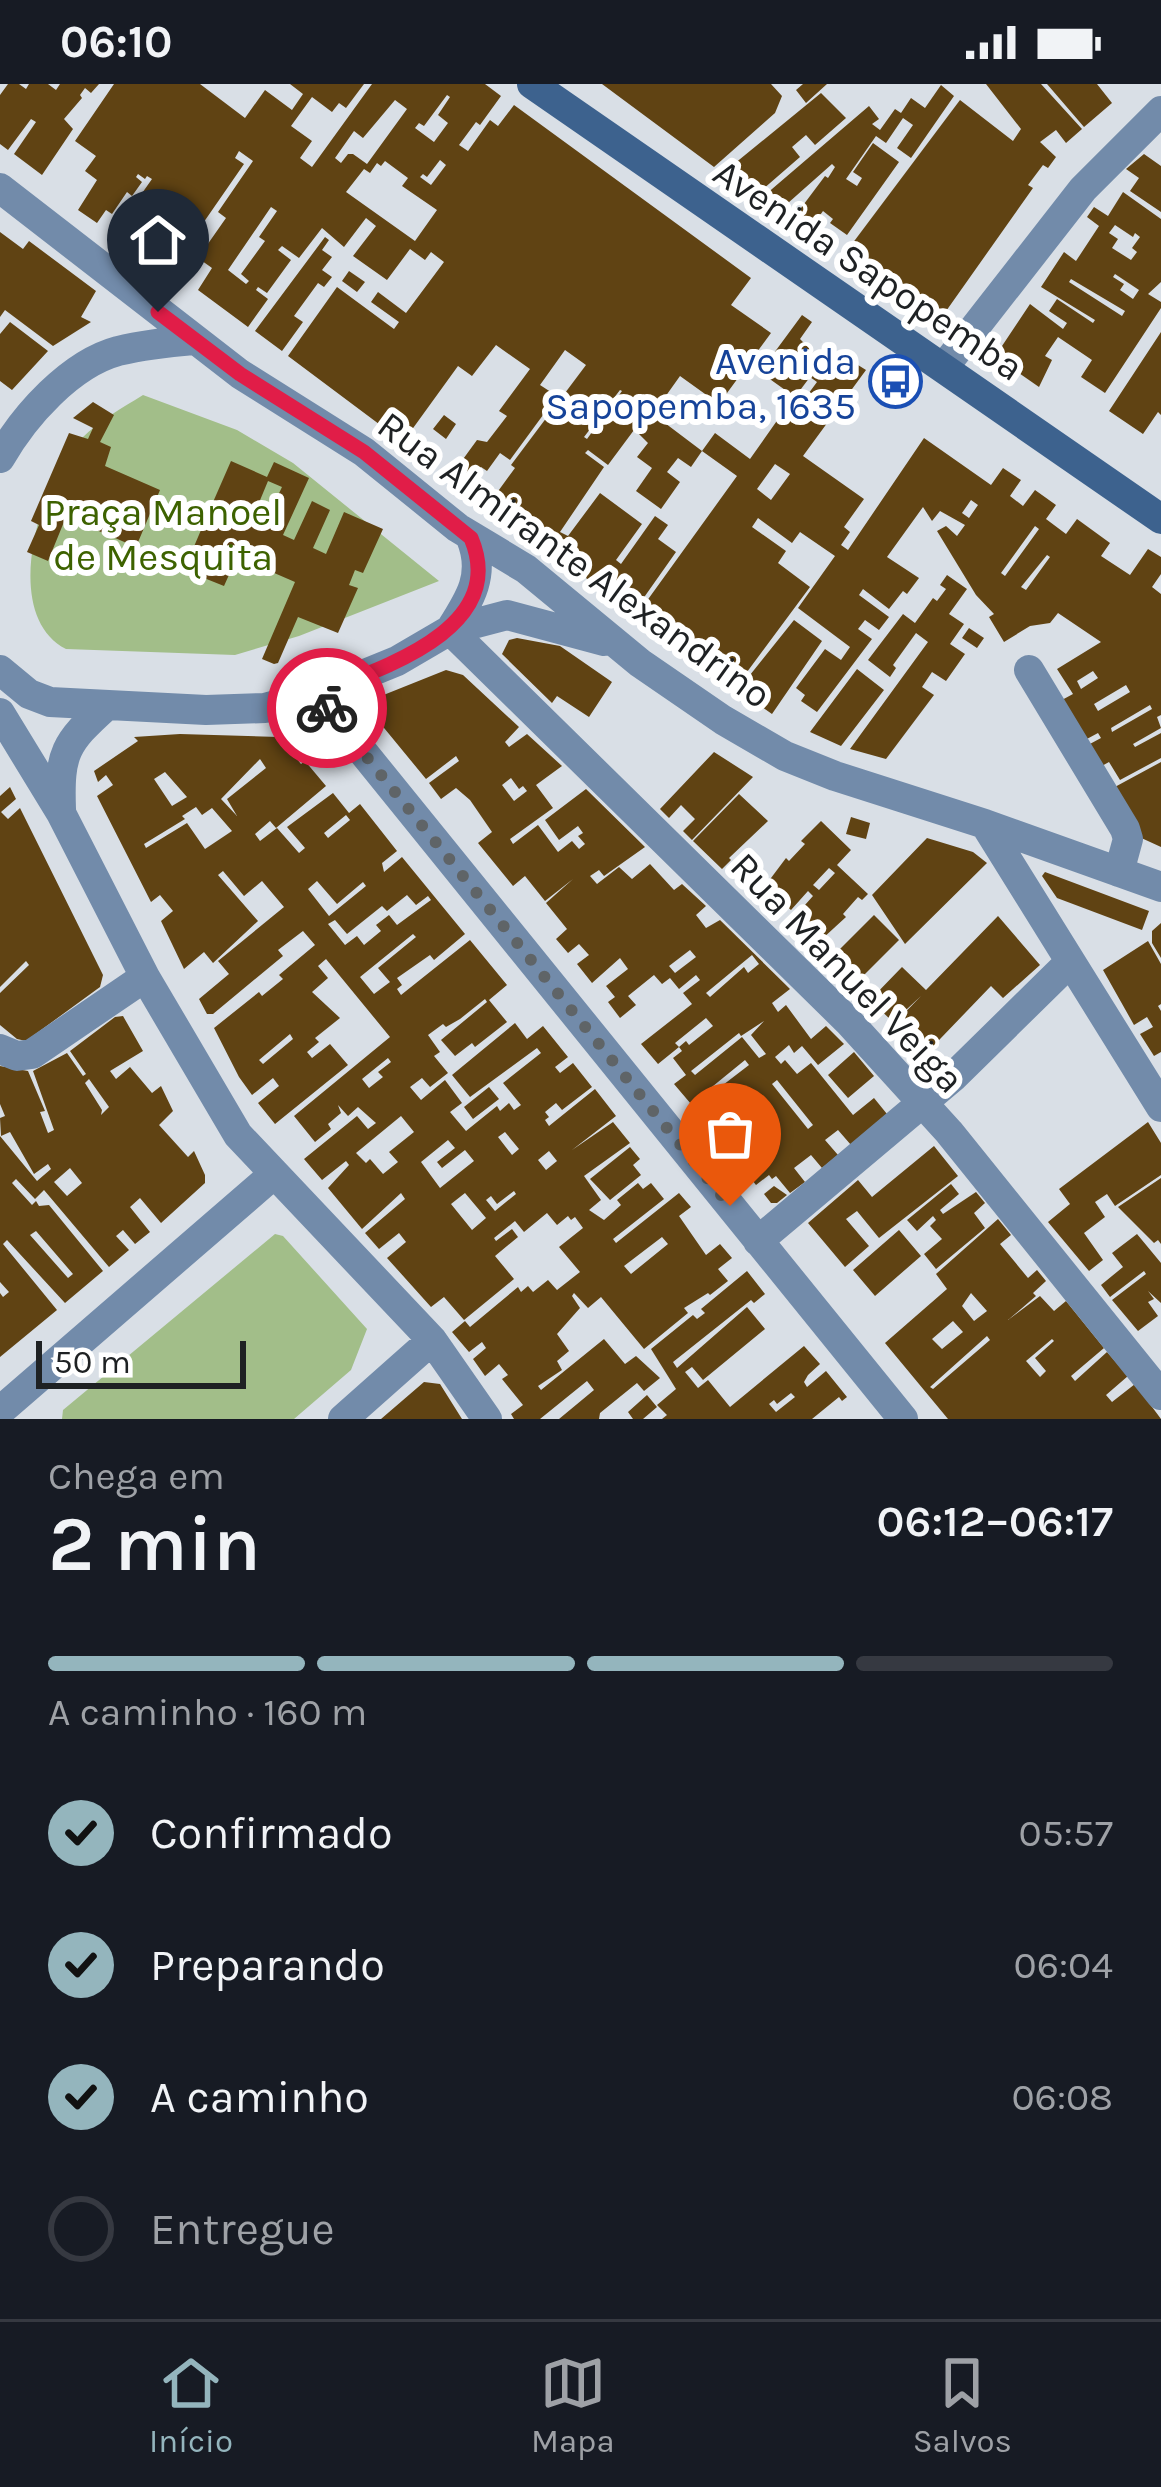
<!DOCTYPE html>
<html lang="pt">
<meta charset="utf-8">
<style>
:root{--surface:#171b24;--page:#20242c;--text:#f1f3f6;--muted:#9ea1a6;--line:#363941;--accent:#94b5bd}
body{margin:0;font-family:Karla,sans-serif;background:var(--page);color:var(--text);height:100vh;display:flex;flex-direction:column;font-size:45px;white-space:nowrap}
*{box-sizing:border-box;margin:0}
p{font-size:39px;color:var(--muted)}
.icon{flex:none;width:66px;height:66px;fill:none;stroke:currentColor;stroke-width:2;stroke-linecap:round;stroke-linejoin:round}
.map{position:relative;height:1335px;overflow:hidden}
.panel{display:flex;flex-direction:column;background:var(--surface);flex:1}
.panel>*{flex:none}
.scale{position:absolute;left:36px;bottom:30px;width:210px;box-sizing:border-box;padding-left:12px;border:6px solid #1e2123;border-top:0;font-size:33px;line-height:42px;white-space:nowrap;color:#1e2123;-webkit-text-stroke:9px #fff;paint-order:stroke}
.pin{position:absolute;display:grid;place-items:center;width:102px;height:102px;color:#fff;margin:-123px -51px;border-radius:50% 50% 50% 0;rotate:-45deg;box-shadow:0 0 12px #0007}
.pin .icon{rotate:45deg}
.courier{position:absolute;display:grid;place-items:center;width:120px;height:120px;margin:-60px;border:9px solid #e11d48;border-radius:50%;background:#fff;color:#222;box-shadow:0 3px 15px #0007}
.headline em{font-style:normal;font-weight:600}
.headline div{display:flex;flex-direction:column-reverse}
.headline{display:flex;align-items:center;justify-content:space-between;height:204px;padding:0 48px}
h1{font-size:78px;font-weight:600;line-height:90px}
.bar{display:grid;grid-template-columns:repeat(4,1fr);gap:18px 12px;align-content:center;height:144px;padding:0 48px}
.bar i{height:15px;border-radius:9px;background:var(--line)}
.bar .active{background:var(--accent)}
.bar p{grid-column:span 4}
ol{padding:0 48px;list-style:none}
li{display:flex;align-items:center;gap:36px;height:132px}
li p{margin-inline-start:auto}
li .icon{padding:12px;border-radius:50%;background:var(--accent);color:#111;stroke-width:4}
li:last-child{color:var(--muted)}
li i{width:66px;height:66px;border:6px solid var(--line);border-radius:50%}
.status{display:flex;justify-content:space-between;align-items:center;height:84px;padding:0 60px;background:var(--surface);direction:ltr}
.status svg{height:33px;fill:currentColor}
.dock{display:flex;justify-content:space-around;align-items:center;height:168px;border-top:3px solid var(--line);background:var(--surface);font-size:33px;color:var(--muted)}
.dock a{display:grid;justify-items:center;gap:6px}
.dock .active{color:var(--accent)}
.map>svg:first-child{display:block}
.green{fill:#a2be89}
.building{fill:#604313;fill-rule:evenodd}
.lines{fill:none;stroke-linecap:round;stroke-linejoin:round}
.street{stroke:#728baa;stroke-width:30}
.secondary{stroke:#3d628e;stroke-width:30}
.done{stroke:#5f6467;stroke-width:12;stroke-dasharray:0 21.6}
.route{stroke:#e11d48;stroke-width:15}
.labels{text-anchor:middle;stroke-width:12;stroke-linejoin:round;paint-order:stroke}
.street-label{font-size:39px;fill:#1e2123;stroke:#fff}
.transit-label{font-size:39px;fill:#164399;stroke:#fff;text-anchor:end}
.park-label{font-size:39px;fill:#3d6200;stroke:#fff}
</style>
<div class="status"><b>06:10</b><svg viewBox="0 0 49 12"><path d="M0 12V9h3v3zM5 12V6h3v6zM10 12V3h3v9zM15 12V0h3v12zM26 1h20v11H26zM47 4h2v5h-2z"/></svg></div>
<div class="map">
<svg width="1161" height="1335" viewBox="0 0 1161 1335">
<rect width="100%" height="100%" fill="#d9dfe6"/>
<!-- green -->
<path class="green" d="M143,311L237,346L293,379L439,497L299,552L235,571L66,565C0,531 38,399 82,354C99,337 122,324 143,311Z
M275,1150L283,1152L367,1245L351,1286L294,1335H62L63,1326Z"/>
<!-- building -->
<path class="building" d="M8,0H19L26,5L29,0H48L56,6L60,0H99L91,9L85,4L80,11L82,14L64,35L73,45L42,91L14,70L36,38L31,35L8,66L0,60V11Z
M114,0H200L245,34L265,6L292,26L303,10L290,0H364L346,24L339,19L332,28L312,13L291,42L312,57L300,74L312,83L372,0H485L501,12L480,41L476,38L459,61L468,67L490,36L498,42L514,21L751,194L731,221L771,249L719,320L680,292L653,330L702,367L691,383L678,374L667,388L680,398L661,425L636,407L652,384L637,373L648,359L638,349L634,346L608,381L588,366L585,369L604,383L560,448L568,452L600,409L642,440L616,476L621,480L655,432L668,441L658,455L676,468L633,529L488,421L515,384L511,381L586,281L565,266L540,301L557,312L510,376L500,369L487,387L481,383L470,398L474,401L469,407L450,393L477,356L487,358L507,332L499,327L530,285L496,261L472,292L458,282L403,358L288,272L337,203L394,245L399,238L371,218L378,208L406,229L444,178L431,168L425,176L410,165L387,196L353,172L376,142L366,134L344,163L322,144L299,174L282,162L278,166L291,176L267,209L258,203L256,206L268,215L248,243L198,206L212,184L198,174L226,134L218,128L253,77L239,67L235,74L244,80L181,171L126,132L152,95L147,92L145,95L138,90L136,93L142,98L132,112L127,108L112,130L106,126L97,139L78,126L97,96L85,87L96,72L75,57ZM447,11L450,13L438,31L448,39L434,58L415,44L419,39L424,42ZM395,16L407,25L367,80L353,70H348L341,79L335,74L354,47L363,54ZM440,76L446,81L431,101L420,93L423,90L427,93ZM385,77L408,94L402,102L437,126L415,157L346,108L364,85L370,89L377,79L381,82ZM271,123L277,127L259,153L265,157L241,190L249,197L246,200L228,186ZM620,306L622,307L587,355L584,353Z
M602,0H771L782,12L775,29L714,83Z
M803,0H827L806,19L796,6Z
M986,0H1041L1082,45L1066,59L1056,46L1040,58L1056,73L1048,84L1043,81L1028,101L1033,104L944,230L849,164L960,16L1013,57L1021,45Z
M1047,0H1097L1112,19L1084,43Z
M941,1L954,12L911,74L897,64L913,41L903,34L886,59L876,52L846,95L857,102L862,94L853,88L873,59L899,78L847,151L830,139L833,135L823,127L808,148L792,136L825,92L828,94L835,83L832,80L779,127L723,89L821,9L846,34L815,61L806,51L792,63L800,73L762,106L765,111L869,22L879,35L872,40L880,46L895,25L901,29L911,14L925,24Z
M1144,70L1161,82V128L1130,107L1139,94L1126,85Z
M1123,108L1161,135V198L1148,210L1161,218V224L1105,309L1081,293L1092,276L1058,253L1045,272L1052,276L1039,303L999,275L998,268L1030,220L1063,245L1067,239L1049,227L1057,215L1093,239L1095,236L1041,203L1064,168L1076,177L1099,142L1087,133L1094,123L1108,132ZM1115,141L1133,153L1135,149L1140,153L1132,164L1137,168L1131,176L1112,164L1118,155L1109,149ZM1115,190L1139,206L1133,215L1120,206L1124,200L1113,193ZM1071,195L1125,227L1122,232L1069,198Z
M0,148L23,165L29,157L96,207L81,233L91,238L53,262L5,226L0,233Z
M325,153L329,156L322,166L332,173L322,186L332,193L324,203L318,199L294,232L303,238L282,267L255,247Z
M349,187L365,198L357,208L342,197Z
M802,231L812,238L800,255L813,268L811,271L828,283L841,277L846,281L850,276L866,286L803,372L864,415L844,443L850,448L841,461L848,466L924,354L991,401L1003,384L1021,396L1010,412L1023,422L1035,406L1056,421L1046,435L1066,450L1077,435L1110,459L1101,472L1130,491L1148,465L1161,473V490L1152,503L1161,510V631L1157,633L1161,644L1133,660L1135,663L1161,649V674L1120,696L1109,678L1100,683L1088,661L1101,654L1098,649L1085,656L1060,617L1073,610L1057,585L1101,558L1058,529L1050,539L1030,542L1004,558L989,533L994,530L976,511L937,447L946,442L957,452L965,441L940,427L932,437L923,423L887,473L919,494L907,510L903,507L889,525L863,505L859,511L889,533L879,546L865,536L858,545L872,555L817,628L801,617L805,611L796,604L825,565L841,576L850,563L798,524L835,472L800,448L792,459L758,434L752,443L786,467L778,479L810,503L747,588L715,565L703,582L636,532L737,392L702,367L715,349L750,375L781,331L790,337L798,336L806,325L800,321L817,298L810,293L795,313L760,288ZM775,380L790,390L771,416L757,405ZM971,416L978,421L969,434L962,429ZM1035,442L1039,445L1005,492L1001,489ZM1047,471L1050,473L1026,506L1021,503ZM1093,587L1098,594L1081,605L1077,597ZM1126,601L1130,608L1098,627L1094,620ZM1150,621L1152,625L1112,648L1111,644Z
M10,238L48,267L12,306L0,297V250Z
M1161,248V331L1158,328L1143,350L1109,327Z
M93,318L114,331L100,358L111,363L105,382L160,406L136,463L66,433L48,477L27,468L39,441L31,437L69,349L88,355L93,344L73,334Z
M444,331L456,340L446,355L433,345Z
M231,377L267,393L274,378L309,394L283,451L294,456L312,417L330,426L313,464L326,470L344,428L383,445L363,489L355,486L349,501L358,504L338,549L298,533L278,579L274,580L262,575L295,498L237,473L224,502L184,486L204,439L213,443L220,429L210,425ZM268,397L282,403L263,443L251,438Z
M947,491L967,505L949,530L964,540L950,560L965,570L946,597L932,588L922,603L934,611L886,675L850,665L928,558L916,549L893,581L896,584L890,593L868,576L903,530L915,539L933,514L937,517L946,505L940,501Z
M794,536L822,557L772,630L738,606Z
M969,544L984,554L977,564L962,554Z
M517,554L560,562L612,598L589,633L557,612L552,619L502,570L509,556Z
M857,585L884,606L841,662L810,648Z
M446,586L463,591L519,643L505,658L509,663L527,650L562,682L536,701L553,724L510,755L513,760L538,741L558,768L572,757L579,765L585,760L578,752L583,749L578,742L559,756L545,736L586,705L645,763L604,792L599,786L590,792L597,800L619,783L632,795L650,780L674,806L682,800L706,822L696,831L706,844L720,836L790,905L772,919L778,928L786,921L811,955L826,942L844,960L818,981L802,962L794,969L789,961L775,973L781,980L785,976L797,990L811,979L853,1031L874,1014L887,1030L851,1061L838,1046L825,1056L838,1071L822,1084L811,1071L794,1084L805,1098L790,1109L776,1092L772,1095L769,1091L756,1101L720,1056L723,1053L711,1038L707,1041L693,1024L749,981L745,976L691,1020L674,1000L686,991L673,974L682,967L679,963L658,980L641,960L692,920L683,909L700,896L696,891L679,905L670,894L662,900L654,891L628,912L636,921L620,934L608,918L615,913L606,902L628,885L620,874L592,899L577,880L589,871L579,860L568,869L556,855L567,845L546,819L573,795L545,817L525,792L513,802L478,759L492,748L470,716L456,704L441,715L429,699L459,677L456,672L426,695L366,622L376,614ZM511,694L519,705L523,702L527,707L514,717L502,701ZM690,866L696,873L675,889L669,882ZM752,871L759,880L748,889L744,883L710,913L706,909ZM706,934L713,942L689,961L686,957L679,963L675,959ZM764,937L751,951L766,970L759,974L742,953L695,991L691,987L739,949L741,952ZM777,996L813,1041L808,1045L772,1000Z
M180,650L279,653L301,680L305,677L326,702L276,744L270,737L255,750L260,757L277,744L299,769L305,764L287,743L333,709L349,729L360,720L397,767L382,779L384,788L402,773L465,850L434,876L430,871L397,894L402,901L397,905L401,911L470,856L507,901L489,916L507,938L475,963L472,959L455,972L441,956L487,918L485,915L460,935L446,943L443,940L428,951L440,968L434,972L448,989L430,1003L422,994L410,1003L421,1016L445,996L462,1019L450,1028L466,1047L497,1022L500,1027L509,1019L514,1026L521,1021L503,999L541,969L537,964L470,1013L452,991L515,939L527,955L543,942L568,973L555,983L560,989L573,979L592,1003L562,1026L556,1019L545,1028L549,1033L545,1036L549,1042L595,1005L616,1032L572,1066L613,1038L630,1059L584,1092L601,1116L589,1126L604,1136L621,1121L617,1116L638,1099L643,1105L651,1099L664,1115L613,1155L616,1159L679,1109L691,1123L679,1132L706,1171L720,1160L732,1174L718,1185L728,1197L710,1211L708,1209L684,1224L688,1229L644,1265L601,1213L588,1224L574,1209L572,1212L580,1224L557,1250L569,1267L557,1277L562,1286L538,1302L541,1306L604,1255L625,1280L636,1272L660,1294L644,1307L637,1299L600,1329L599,1335H559L594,1306L587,1297L540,1335H514L511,1330L523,1321L502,1295L508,1291L499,1280L485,1292L473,1275L486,1264L482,1258L469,1268L452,1248L465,1237L470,1243L518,1203L521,1208L528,1202L533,1208L548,1196L557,1206L580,1188L559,1163L583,1144L575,1133L571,1136L568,1132L557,1141L547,1129L524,1148L515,1137L494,1154L496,1157L512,1145L518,1153L495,1172L514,1195L464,1236L444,1213L431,1223L387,1174L406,1158L399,1149L379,1165L365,1149L405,1115L401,1109L362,1145L328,1104L349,1081L346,1077L322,1096L304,1075L357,1032L368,1045L376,1039L358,1023L348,1032L338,1021L341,1029L328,1040L331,1045L315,1058L294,1032L390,953L326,875L318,882L328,894L312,908L340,934L315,954L319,958L307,968L312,974L330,960L348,981L275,1040L258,1019L279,1002L273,994L252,1011L239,993L214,944L259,908L262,912L283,895L279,891L315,861L303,847L278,866L283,872L213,930H207L199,915L229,890L218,877L284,823L262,797L244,812L223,787L218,791L258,837L213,879L204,868L184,885L161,837L173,827L160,811L151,818L97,712L113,701L106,691L98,698L94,687L138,657L134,653ZM260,675L266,684L227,715L237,732L221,715ZM165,688L187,713L172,722L154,695ZM196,723L202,731L212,724L232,747L205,765L187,739L146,764L144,760L185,735L182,732ZM346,731L350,736L328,754L324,749ZM317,797L337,820L363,798L366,802L329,832L308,805ZM407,811L416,821L428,812L431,816L397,841L389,831L376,841L381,847L364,861L357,852L345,861L328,840L335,836L347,850L382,822L387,827ZM413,850L416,853L378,884L390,898L374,910L360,893ZM290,950L293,955L263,980L259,976ZM388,974L391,978L378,988L383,993L369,1004L362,995ZM401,1032L414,1048L389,1068L398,1078L383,1090L370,1075L366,1079L356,1069ZM505,1048L519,1065L512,1071L498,1053ZM448,1056L455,1064L437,1078L442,1084L465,1066L474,1077L440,1104L421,1078ZM549,1067L557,1077L546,1086L538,1076ZM514,1107L516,1110L495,1127L486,1116L491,1112L497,1120ZM465,1109L486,1134L472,1146L451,1120ZM662,1153L668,1160L631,1190L624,1182Z
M714,668L753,693L692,756L683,747L695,735L681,721L669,734L660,725Z
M1161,678V763L1137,752L1113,704Z
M10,703L16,715L1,728L8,735L20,724L103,891L100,903L26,957L17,955L0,941V909L29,881L26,877L0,903V712Z
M739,710L768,737L729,774L731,776L722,785L693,757Z
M851,733L870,739L866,755L846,750Z
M821,737L851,766L837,781L868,810L862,816L858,813L843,830L846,833L822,855L796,831L813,812L808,807L791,826L765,802L786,774L789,777L805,760L801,757ZM829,784L835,789L819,806L813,801Z
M927,754L973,768L987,779L905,860L872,811Z
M1045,788L1149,827L1142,846L1057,814L1042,792Z
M874,831L899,856L861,894L836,869Z
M998,832L1040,881L1003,914L991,902L916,980L887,947L921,912L893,938L870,916L902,883L926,906Z
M1161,839V874L1152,859V847Z
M1148,857L1161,880V920L1158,922L1161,927V968L1154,972L1140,950L1153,943L1147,933L1134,941L1103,886Z
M123,932L143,967L110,987L116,995L130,983L152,1009L161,1002L173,1027L159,1041L188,1073L194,1067L205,1091V1099L161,1139L140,1114L130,1123L150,1148L135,1160L123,1146L116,1152L129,1166L109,1183L44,1106L35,1115L16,1095L12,1099L32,1121L36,1117L39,1122L49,1121L103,1187L65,1219L7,1156L3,1160L57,1226L0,1273V1209L3,1213L9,1208L0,1198V1052L37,1097L51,1085L48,1080L34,1090L10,1048L1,1052L0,1034L5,1032L0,1020V982L28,987L45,1027L40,1028L48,1049L54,1046L33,987L67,969L83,992L86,990L70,967L115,933ZM89,995L109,1023L101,1031L102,1026L85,999ZM70,1084L82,1099L67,1112L54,1098ZM36,1147L73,1190L68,1194L30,1151Z
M854,968L874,992L848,1014L828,991Z
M489,1003L499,1015L473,1035L464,1023Z
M1148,1038L1161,1059V1091L1115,1122L1107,1110L1095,1118L1105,1133L1084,1149L1103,1176L1089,1187L1048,1138L1070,1120L1059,1105Z
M934,1062L958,1092L879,1154L857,1127L846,1135L869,1162L845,1183L808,1139L858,1096L872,1113Z
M630,1063L640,1075L633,1081L641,1091L610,1116L590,1095Z
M1161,1094V1160L1158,1156L1154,1159L1118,1123Z
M951,1100L959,1110L940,1126L943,1130L976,1108L985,1119L974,1129L985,1144L936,1185L924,1170L942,1155L930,1142L936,1136L933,1132L917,1147L907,1136Z
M774,1102L787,1111L777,1119H771L764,1110Z
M998,1135L1011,1151L1000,1160L1028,1194L1037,1186L1046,1197L1033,1209L1036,1212L1008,1236L1040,1212L1054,1227L1066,1217L1104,1264L1071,1292L1075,1297L1107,1268L1128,1292L1106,1311L1112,1318L1135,1300L1161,1335H948L885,1259L947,1205L936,1190ZM971,1209L987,1227L974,1237L962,1222ZM953,1237L963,1248L942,1265L932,1255ZM987,1252L990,1256L933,1305L930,1303ZM1052,1255L1054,1257L1035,1274L1046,1287L1040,1293L1026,1277Z
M899,1146L921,1172L875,1212L853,1186Z
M1137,1150L1161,1179V1219L1148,1207L1154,1215L1148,1218L1158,1232L1138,1247L1112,1216L1146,1190L1144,1187L1110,1213L1101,1201L1123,1183L1112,1169Z
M747,1187L765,1210L754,1219L751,1216L673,1278L677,1284L747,1223L765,1245L703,1296L692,1283L685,1288L698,1304L708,1296L730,1323L804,1262L820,1280L808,1291L804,1298L807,1303L826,1287L847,1313L842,1317L839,1313L812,1335H662L667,1331L657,1321L676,1305L651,1265L693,1231L697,1235L705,1229L701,1225ZM791,1309L795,1313L776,1328L769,1320L774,1316L777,1320Z
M424,1298L440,1300L462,1335H381Z
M647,1311L657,1323L643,1335H633L628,1328Z"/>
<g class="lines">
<!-- street -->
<path class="street" d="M0,104L240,290L364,368L458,444L526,485L640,579L723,636L785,672L835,692L985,740L1161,803
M944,283L1083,105L1161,27
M0,374C24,332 70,280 118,267C143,261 169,258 194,256
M450,546L848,937L949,1048L1161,1311
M450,546C470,515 486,491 471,454
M0,586L29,610L50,618L206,626L265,624L316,610L397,577L450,546L507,531L604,557
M1029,586L1125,745L1128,755L1119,788
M316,610L903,1335
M0,629L61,729L145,893L238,1051L432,1256L487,1335
M61,725C59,669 65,659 106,622
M985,740L1161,1023
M0,965L17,972L32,970L145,893
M758,1157L953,993L1070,878
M0,1327L274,1090
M343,1335L432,1256"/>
<!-- secondary -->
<path class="secondary" d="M532,0L1161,435"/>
</g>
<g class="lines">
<!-- done -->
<path class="done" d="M327,624L730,1122"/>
<!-- route -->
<path class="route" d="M158,228L240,290L364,368L471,454C510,546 379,585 316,610L327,624"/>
</g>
<!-- icons -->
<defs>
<symbol id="bus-ring" viewBox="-11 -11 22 22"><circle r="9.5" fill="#fff" stroke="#1a4fb4" stroke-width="1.5"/><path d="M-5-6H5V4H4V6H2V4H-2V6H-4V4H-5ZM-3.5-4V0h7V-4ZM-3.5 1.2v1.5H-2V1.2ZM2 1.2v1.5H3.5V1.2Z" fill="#1a4fb4"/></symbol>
</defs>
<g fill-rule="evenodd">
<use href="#bus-ring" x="866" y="268" width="59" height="59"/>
</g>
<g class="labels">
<!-- street labels -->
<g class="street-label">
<text transform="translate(869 185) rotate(34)" y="14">Avenida Sapopemba</text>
<text transform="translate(575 475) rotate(36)" y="14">Rua Almirante Alexandrino</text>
<text transform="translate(848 888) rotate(46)" y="14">Rua Manuel Veiga</text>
</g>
<!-- transit labels -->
<g class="transit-label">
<text x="856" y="290">Avenida<tspan x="856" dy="45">Sapopemba, 1635</tspan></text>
</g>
<!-- park labels -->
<g class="park-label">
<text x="163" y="441">Praça Manoel<tspan x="163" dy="45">de Mesquita</tspan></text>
</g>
</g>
</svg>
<div class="scale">50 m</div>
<div class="pin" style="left:730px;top:1122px;background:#ea580c"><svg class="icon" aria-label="bag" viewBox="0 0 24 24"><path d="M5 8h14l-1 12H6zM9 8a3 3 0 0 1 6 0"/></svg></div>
<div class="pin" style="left:158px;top:228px;background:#1f2937"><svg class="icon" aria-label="home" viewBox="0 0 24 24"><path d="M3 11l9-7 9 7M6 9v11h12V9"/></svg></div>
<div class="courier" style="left:327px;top:624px"><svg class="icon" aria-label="bike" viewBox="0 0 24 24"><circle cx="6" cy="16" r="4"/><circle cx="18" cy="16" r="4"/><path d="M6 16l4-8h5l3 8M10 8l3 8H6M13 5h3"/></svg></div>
</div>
<section class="panel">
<div class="headline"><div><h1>2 min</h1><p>Chega em</p></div><em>06:12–06:17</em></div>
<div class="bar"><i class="active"></i><i class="active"></i><i class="active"></i><i></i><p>A caminho · 160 m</p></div>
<ol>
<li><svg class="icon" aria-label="check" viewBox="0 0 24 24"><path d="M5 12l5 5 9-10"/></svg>Confirmado<p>05:57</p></li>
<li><svg class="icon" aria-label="check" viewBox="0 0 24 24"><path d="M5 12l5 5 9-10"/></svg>Preparando<p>06:04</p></li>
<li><svg class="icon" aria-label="check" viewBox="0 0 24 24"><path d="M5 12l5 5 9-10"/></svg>A caminho<p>06:08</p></li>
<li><i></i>Entregue</li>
</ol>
</section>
<nav class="dock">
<a class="active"><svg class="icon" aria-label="home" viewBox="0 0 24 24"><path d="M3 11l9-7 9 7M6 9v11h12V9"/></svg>Início</a>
<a><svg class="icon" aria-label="map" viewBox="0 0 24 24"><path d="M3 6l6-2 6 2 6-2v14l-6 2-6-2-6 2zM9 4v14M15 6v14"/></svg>Mapa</a>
<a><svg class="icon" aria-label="saved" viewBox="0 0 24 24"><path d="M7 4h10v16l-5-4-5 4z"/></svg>Salvos</a>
</nav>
